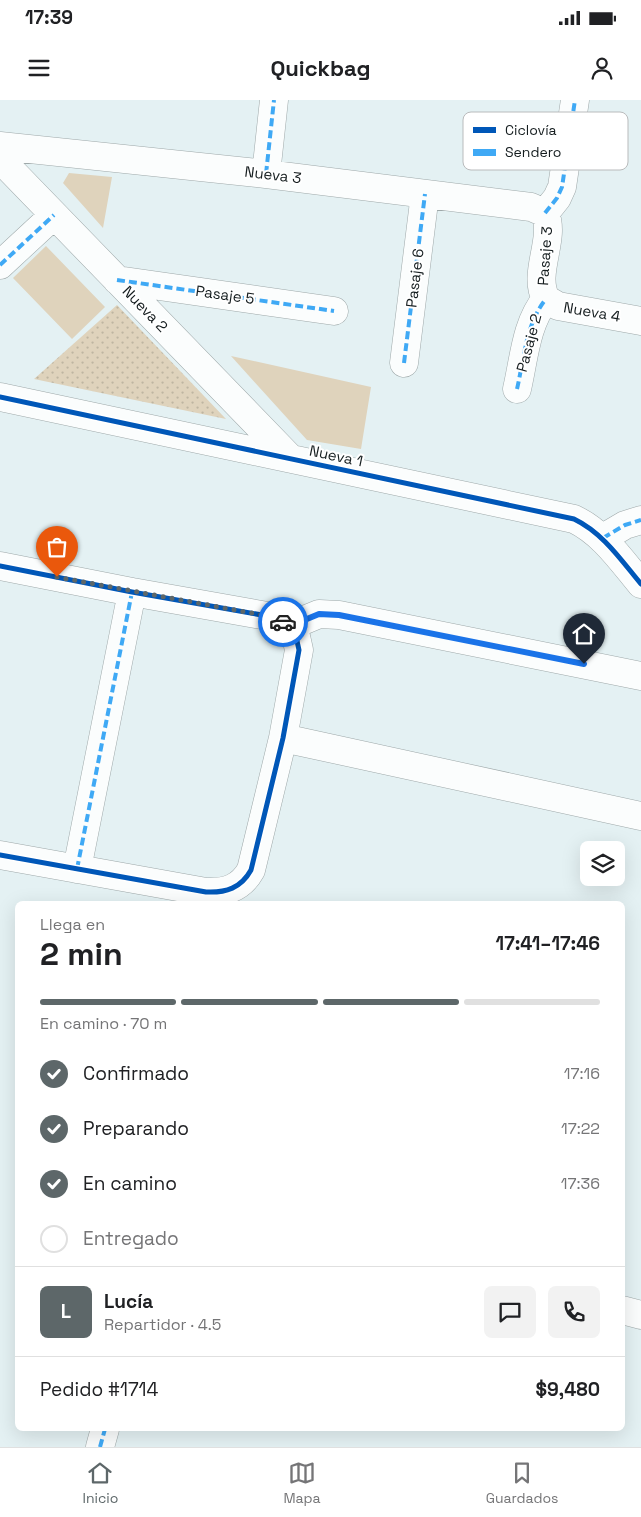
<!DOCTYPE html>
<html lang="es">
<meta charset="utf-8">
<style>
:root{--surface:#fff;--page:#f2f2f2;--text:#202124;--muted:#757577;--line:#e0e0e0;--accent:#5d6769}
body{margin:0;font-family:"Space Grotesk",sans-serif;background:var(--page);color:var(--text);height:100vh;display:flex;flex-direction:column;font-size:19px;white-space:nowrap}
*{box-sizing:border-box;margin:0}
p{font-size:16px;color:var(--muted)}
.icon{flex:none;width:28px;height:28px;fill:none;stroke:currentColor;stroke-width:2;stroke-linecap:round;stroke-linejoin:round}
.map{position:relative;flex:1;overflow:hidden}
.drawer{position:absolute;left:15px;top:801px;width:610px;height:530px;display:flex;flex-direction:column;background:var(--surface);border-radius:8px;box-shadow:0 5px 20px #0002}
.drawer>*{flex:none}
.tools{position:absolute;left:580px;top:741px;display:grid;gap:10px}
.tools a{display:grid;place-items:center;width:45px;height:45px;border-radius:8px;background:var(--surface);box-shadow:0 5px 20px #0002;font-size:25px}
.pin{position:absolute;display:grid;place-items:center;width:42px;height:42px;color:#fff;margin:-51px -21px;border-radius:50% 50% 50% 0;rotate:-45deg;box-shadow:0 0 5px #0007}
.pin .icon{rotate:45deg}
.courier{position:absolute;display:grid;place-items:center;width:50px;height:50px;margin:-25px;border:4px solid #1a73e8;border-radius:50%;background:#fff;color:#222;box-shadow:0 1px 6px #0007}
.summary em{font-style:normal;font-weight:600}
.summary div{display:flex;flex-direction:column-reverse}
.summary{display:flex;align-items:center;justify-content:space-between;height:85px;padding:0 25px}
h1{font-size:32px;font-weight:600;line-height:38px}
.bar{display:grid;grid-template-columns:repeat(4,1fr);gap:8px 5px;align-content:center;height:60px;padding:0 25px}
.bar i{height:6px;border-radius:4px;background:var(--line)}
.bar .on{background:var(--accent)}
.bar p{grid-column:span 4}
.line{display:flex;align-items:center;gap:12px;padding:0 25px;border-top:1px solid var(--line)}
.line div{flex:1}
.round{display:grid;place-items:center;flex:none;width:52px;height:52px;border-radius:8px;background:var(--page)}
ol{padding:0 25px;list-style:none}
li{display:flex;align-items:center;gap:15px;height:55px}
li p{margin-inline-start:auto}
li .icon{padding:5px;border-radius:50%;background:var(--accent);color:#fff;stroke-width:4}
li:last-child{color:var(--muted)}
li i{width:28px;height:28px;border:2px solid var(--line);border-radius:50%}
.status{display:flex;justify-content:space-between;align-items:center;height:35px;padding:0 25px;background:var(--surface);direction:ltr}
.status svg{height:14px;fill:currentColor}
header{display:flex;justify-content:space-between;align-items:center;height:65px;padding:0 25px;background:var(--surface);font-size:22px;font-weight:600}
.tabs{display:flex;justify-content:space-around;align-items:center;height:70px;border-top:1px solid var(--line);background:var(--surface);font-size:14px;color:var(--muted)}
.tabs a{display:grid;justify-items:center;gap:2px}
.tabs .on{color:var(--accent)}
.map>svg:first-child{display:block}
.grass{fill:#dfd3bc}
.park{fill:url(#park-dots)}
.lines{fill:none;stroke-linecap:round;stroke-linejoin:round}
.minor-casing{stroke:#9ea8a9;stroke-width:29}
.minor{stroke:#fbfdfd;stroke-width:28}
.quiet{stroke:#3fa9f5;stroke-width:4;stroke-dasharray:8 4;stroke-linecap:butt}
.cycleway-casing{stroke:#fff;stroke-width:8}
.cycleway{stroke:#0057b8;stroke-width:5}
.done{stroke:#5d6769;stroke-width:5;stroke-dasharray:0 9}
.route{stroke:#1a73e8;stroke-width:6}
.labels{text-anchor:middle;stroke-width:4;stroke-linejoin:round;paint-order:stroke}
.street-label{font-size:15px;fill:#151d1f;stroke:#fff}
.key{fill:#fff;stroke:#b9bbbc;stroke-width:1}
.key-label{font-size:14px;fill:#151d1f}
</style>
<div class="status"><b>17:39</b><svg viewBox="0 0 49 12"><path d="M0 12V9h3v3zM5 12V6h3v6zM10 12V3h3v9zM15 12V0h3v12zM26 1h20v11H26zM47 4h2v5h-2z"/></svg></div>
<header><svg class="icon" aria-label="menu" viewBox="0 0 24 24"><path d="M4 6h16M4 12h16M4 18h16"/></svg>Quickbag<svg class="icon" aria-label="person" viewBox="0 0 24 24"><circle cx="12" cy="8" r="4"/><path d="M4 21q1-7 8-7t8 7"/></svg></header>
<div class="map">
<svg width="641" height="1347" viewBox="0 0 641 1347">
<defs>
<pattern id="park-dots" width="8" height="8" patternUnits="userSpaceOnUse" patternTransform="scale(1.25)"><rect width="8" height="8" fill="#dfd3bc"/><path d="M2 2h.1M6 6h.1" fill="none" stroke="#beb5a1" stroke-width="1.8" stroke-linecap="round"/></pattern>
</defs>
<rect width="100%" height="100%" fill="#e4f1f3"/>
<!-- grass -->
<path class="grass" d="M69,73L112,77L103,128L63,83Z
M46,146L105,207L72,239L13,178Z
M231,256L371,287L361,349L307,340Z"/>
<!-- park -->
<path class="park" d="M117,205L226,319L34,279Z"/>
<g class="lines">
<defs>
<path id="minor" d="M0,46L266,74L531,107L545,113
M0,59L290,358
M266,74L274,0
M545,113C556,140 532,173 546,199L558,206L641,221
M545,113L557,98L562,87L575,0
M0,165L54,115
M117,180L334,211
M404,263L425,94
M517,289C524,259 526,223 546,199
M0,297L574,419C603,433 621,460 641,484
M603,438L625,425L641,420
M0,466L132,492L273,517L290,526L295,532L299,550L283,638L251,770C241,788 226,793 206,792L0,755
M290,526L319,514L339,515L641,576
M283,638L641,716
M77,769L132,492
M622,1210L641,1215
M100,1347L105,1329"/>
</defs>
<!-- minor casing -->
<use href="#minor" class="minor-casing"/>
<!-- minor -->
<use href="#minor" class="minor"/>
<!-- quiet -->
<path class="quiet" d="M266,74L274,0
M545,113L557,98L562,87L575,0
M0,165L54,115
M117,180L334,211
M404,263L425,94
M517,289C524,259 526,223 546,199
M603,438L625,425L641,420
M77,769L132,492
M100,1347L105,1329"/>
<defs>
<path id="cycleway" d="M0,297L574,419C603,433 621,460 641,484
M0,466L132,492L273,517L290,526L295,532L299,550L283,638L251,770C241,788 226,793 206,792L0,755"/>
</defs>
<!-- cycleway casing -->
<use href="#cycleway" class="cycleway-casing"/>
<!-- cycleway -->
<use href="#cycleway" class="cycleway"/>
</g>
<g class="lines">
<!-- done -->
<path class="done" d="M57,477L273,517L283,522"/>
<!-- route -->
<path class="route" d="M283,522L290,526L319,514L339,515L584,564"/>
</g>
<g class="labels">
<!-- street labels -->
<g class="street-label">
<text transform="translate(273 75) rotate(7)" y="5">Nueva 3</text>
<text transform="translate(545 156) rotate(-86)" y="5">Pasaje 3</text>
<text transform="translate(415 178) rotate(-83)" y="5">Pasaje 6</text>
<text transform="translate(225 195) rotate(8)" y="5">Pasaje 5</text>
<text transform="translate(145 209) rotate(46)" y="5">Nueva 2</text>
<text transform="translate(592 212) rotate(10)" y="5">Nueva 4</text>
<text transform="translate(529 243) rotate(-75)" y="5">Pasaje 2</text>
<text transform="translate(336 356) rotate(12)" y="5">Nueva 1</text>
</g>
</g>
<!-- legend -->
<rect x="463" y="12" width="165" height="58" rx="8" class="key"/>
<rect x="473" y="27" width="23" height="6" fill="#0057b8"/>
<rect x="473" y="49" width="23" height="7" fill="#3fa9f5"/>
<g class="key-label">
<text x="505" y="35">Ciclovía</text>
<text x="505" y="57">Sendero</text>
</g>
</svg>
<div class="tools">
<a><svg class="icon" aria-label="layers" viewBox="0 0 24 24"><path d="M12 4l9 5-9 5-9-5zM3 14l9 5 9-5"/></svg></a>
</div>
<div class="pin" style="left:57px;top:477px;background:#ea580c"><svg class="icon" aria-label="bag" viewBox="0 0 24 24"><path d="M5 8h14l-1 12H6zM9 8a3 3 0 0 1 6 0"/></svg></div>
<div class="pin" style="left:584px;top:564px;background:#1f2937"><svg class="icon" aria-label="home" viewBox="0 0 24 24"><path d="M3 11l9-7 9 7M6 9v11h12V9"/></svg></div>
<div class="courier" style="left:283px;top:522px"><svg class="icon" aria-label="car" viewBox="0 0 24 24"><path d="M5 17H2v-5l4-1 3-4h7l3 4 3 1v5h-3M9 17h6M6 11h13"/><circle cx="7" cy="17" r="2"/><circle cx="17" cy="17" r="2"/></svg></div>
<section class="drawer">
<div class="summary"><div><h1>2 min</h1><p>Llega en</p></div><em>17:41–17:46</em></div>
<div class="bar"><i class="on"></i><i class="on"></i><i class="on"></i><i></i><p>En camino · 70 m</p></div>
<ol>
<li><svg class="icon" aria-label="check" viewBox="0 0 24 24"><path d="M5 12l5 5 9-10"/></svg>Confirmado<p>17:16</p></li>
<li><svg class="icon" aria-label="check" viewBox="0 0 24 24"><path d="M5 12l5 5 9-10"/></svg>Preparando<p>17:22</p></li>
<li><svg class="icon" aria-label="check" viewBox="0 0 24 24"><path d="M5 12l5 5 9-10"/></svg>En camino<p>17:36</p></li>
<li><i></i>Entregado</li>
</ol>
<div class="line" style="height:90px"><b class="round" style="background:var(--accent);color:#fff">L</b><div><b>Lucía</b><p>Repartidor · 4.5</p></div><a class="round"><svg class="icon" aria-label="chat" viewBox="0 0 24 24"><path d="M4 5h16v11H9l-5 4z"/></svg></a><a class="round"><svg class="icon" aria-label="phone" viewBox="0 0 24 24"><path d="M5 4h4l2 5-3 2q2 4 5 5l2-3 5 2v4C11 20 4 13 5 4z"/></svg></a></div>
<div class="line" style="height:65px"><div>Pedido #1714</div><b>$9,480</b></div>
</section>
</div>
<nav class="tabs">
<a class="on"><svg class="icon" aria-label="home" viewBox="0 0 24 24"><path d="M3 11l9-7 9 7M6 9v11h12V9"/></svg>Inicio</a>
<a><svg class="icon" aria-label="map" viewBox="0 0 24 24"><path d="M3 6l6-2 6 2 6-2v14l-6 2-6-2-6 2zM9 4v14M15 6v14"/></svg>Mapa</a>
<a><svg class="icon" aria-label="saved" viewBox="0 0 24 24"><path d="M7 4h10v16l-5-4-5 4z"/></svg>Guardados</a>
</nav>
